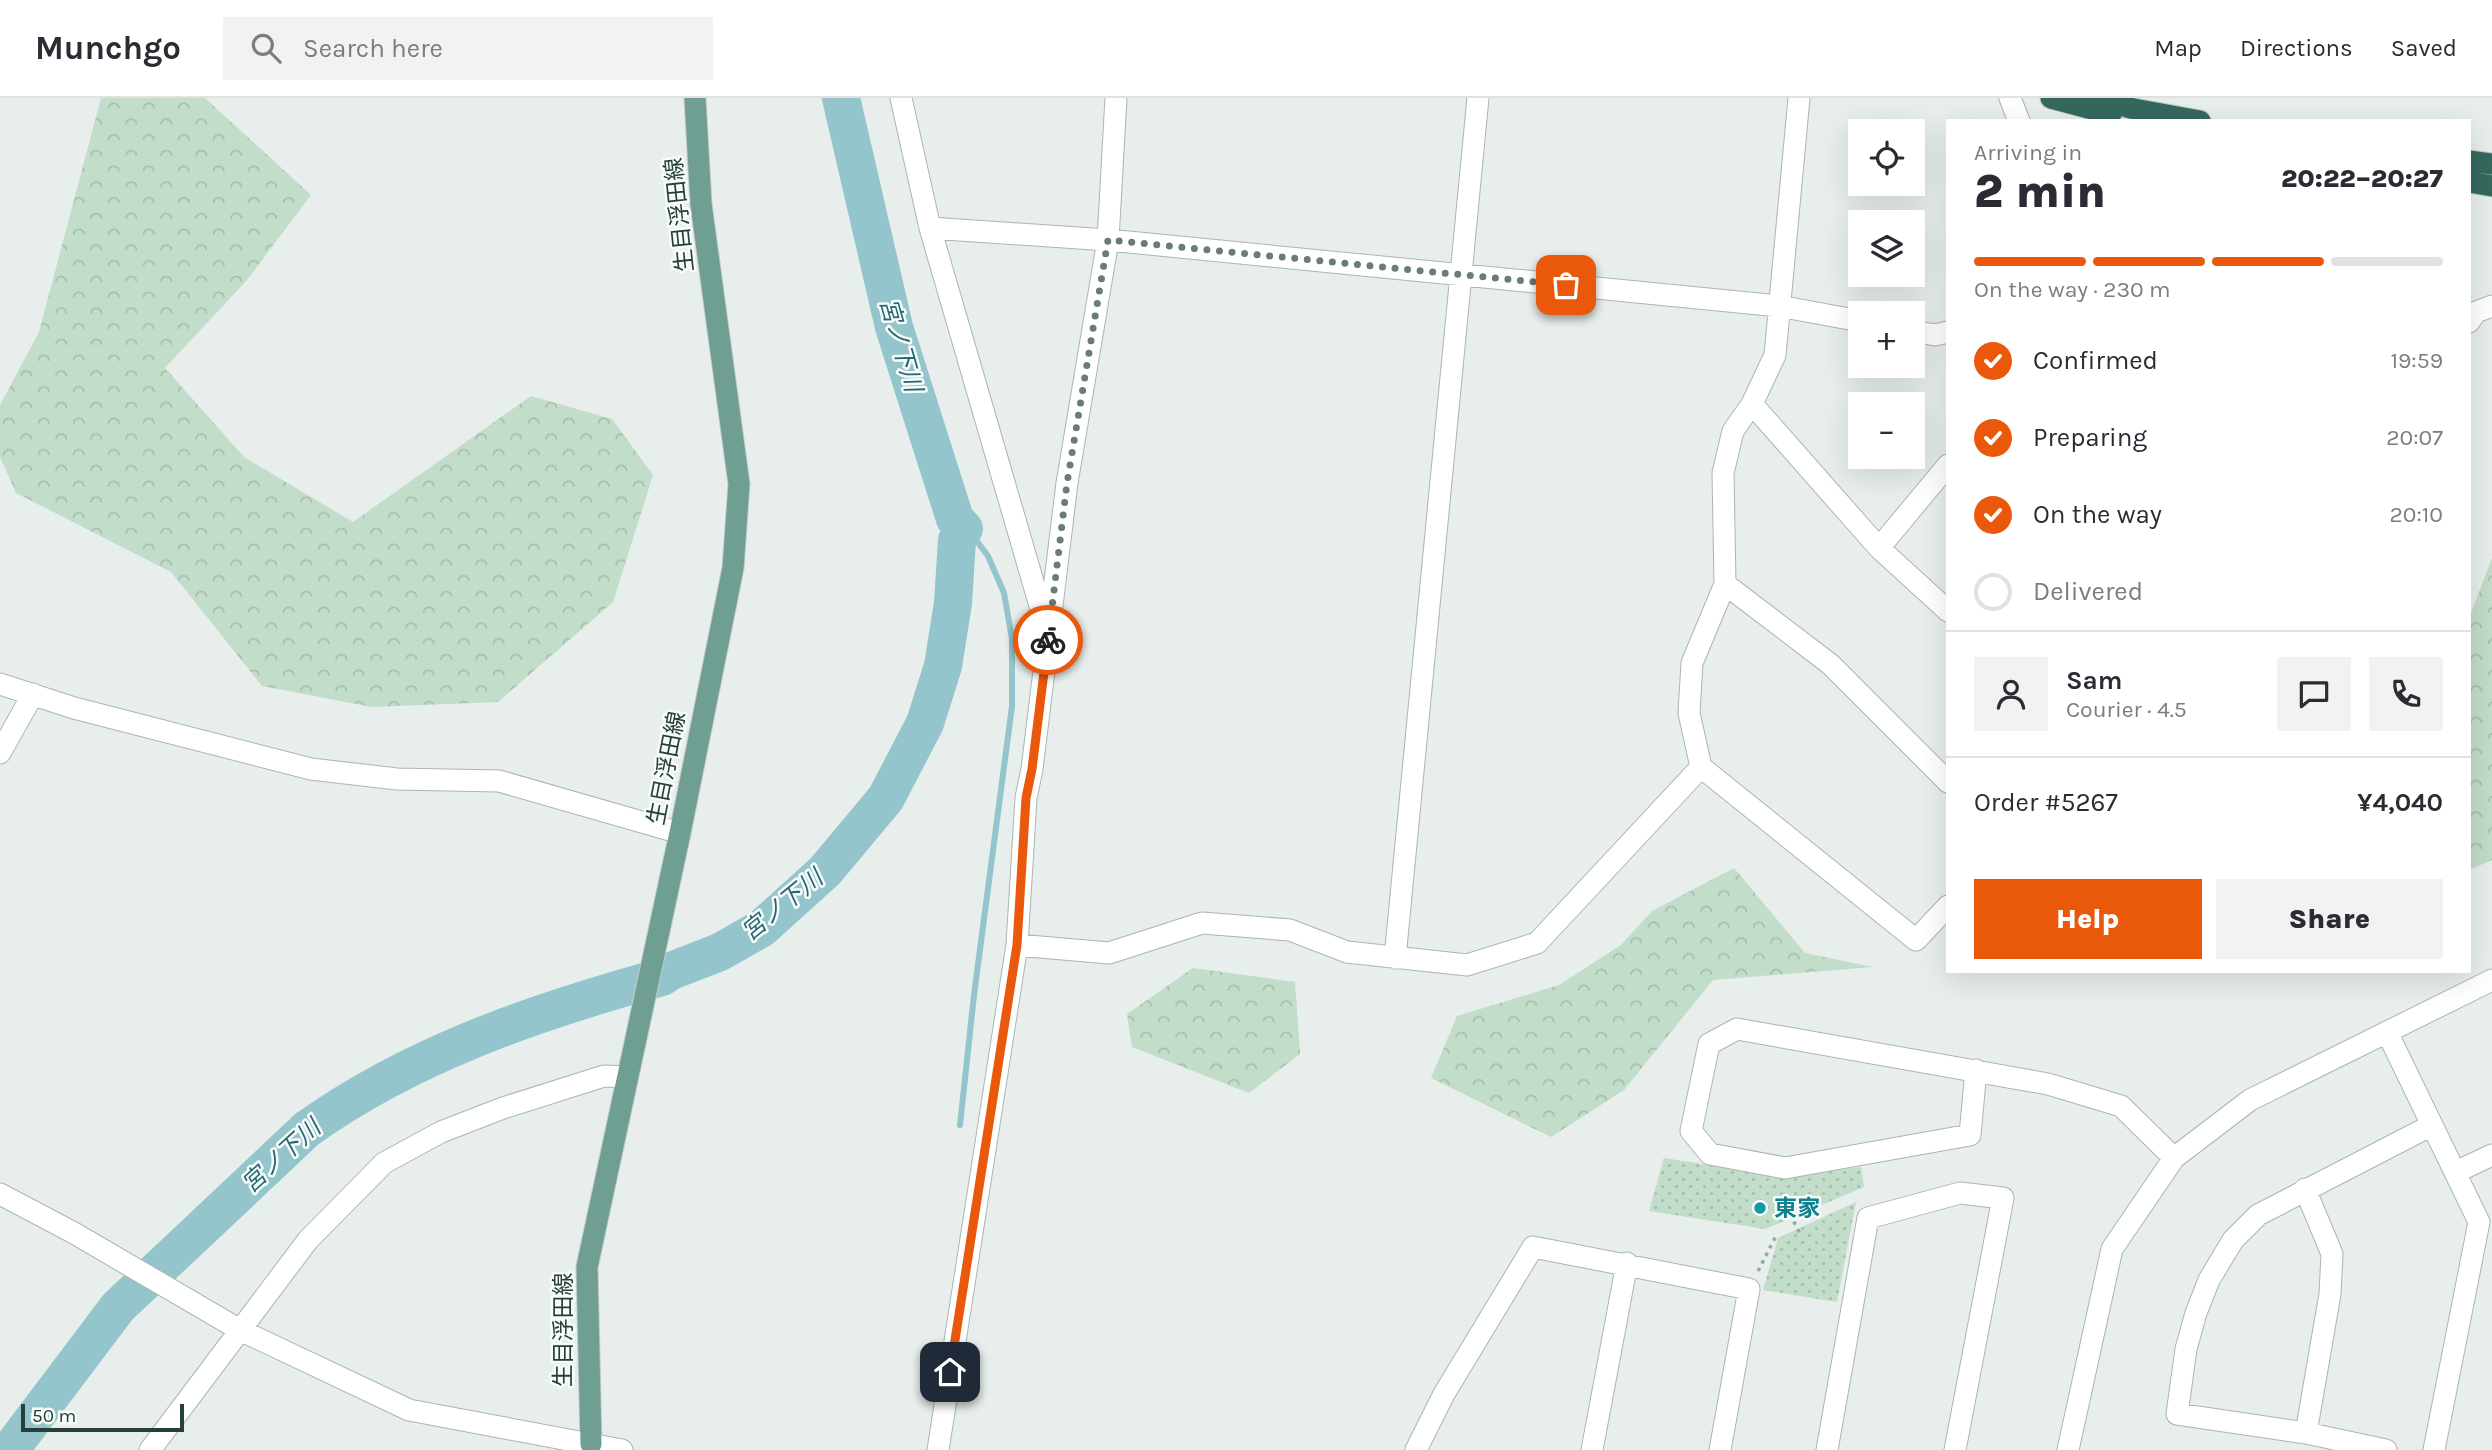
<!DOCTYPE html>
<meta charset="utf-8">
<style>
:root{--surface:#fff;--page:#f2f2f3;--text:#2b2b33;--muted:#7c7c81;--line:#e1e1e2;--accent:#ea580c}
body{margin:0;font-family:Karla,"Noto Sans JP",sans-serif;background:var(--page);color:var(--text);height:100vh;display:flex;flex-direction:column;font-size:26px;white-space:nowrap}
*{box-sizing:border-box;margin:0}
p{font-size:23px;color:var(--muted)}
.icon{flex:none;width:38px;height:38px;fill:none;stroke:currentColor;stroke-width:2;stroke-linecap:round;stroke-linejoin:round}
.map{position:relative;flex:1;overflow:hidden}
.drawer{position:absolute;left:1946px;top:21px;width:525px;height:854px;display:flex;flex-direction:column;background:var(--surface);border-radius:0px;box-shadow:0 7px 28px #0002}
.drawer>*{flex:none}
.tools{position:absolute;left:1848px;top:21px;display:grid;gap:14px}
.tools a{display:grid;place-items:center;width:77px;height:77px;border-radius:0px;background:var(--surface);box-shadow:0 7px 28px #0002;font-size:35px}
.scale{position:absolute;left:21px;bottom:18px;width:163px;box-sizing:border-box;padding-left:7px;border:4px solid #273f39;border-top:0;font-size:19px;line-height:24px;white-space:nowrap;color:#273f39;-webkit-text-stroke:5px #f7fbf9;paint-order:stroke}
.pin{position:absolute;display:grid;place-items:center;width:60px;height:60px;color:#fff;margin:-30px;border-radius:14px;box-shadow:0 4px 10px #0006}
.courier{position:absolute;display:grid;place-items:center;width:70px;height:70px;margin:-35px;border:5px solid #ea580c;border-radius:50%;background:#fff;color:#222;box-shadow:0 2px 9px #0007}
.head em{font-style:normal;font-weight:800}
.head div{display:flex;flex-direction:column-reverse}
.head{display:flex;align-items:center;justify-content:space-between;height:119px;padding:0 28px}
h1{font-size:46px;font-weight:800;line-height:52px}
.bar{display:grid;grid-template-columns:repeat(4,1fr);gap:10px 7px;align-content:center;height:84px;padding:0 28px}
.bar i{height:9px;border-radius:5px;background:var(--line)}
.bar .active{background:var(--accent)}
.bar p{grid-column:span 4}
.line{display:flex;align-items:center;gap:18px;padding:0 28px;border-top:2px solid var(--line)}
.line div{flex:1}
.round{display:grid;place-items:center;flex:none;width:74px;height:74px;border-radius:0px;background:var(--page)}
ol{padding:0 28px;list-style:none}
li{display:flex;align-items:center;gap:21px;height:77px}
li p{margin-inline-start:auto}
li .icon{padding:7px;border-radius:50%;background:var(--accent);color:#fff;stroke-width:4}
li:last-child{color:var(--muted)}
li i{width:38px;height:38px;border:4px solid var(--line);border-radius:50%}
.action{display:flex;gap:14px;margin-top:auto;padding:14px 28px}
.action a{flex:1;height:80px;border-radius:0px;background:var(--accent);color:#fff;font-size:28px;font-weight:800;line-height:80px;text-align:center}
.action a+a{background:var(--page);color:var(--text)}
header{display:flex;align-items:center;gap:42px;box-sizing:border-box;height:98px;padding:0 35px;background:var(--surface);border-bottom:2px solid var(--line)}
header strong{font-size:33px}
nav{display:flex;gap:38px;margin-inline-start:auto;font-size:24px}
.search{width:490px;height:63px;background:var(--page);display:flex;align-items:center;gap:18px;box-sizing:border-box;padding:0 24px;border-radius:0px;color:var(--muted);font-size:26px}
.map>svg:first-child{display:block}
.forest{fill:url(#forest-crowns)}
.park{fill:url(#park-dots)}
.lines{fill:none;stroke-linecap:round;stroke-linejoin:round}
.stream{stroke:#94c5cd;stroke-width:6}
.river{stroke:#94c5cd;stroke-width:38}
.minor-casing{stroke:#aab6b2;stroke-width:23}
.major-casing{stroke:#c3c9c8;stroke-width:23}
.highway-casing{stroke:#c3c9c8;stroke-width:23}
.path{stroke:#8aafa3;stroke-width:3.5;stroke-dasharray:3.5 5;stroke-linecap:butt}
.minor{stroke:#fff;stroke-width:21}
.major{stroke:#6f9f93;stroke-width:21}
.highway{stroke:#35695e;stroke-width:21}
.done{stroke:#6a7c77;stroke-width:7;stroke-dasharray:0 12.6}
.route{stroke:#ea580c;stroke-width:9}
.culture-dot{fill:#0f9aa8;stroke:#f7fbf9;stroke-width:2.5}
.labels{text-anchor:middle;stroke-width:5;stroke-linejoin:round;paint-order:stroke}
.street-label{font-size:23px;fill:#273f39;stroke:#f7fbf9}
.culture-label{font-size:23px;font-weight:bold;fill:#0d838f;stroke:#f7fbf9;text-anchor:start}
.water-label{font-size:24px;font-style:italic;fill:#256977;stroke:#f7fbf9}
</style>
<header>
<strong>Munchgo</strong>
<div class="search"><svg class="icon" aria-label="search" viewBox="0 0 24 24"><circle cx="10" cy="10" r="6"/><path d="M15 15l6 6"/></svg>Search here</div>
<nav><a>Map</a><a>Directions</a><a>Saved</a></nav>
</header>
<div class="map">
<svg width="2492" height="1352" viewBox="0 0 2492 1352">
<defs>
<pattern id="forest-crowns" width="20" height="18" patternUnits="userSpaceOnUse" patternTransform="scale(1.75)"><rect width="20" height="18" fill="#c2ddc9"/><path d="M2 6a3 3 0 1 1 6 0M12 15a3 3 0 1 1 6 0" fill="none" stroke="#a7bfad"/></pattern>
<pattern id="park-dots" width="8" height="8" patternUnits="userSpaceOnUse" patternTransform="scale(1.75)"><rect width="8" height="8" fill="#c2ddc9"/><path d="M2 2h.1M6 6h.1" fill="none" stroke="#a7bfad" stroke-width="1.8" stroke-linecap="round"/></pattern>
</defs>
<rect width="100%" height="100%" fill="#e7eeeb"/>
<!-- forest -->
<path class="forest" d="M101,0H205L311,97L247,182L165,270L244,359L353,424L531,298L612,321L653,377L613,504L498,604L372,609L262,588L171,474L16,395L0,359V307L39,234Z
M2492,460V762L2469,772V520Z
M1734,770L1805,855L1873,869L1713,882L1624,992L1551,1039L1431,980L1457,918L1559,887L1621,847L1652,813Z
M1193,870L1295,884L1300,956L1249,995L1132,949L1127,916Z"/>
<!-- park -->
<path class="park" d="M1664,1060L1785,1079L1861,1069L1864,1089L1765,1131L1649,1113Z
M1856,1104L1837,1204L1763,1192L1778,1140Z"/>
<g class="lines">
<!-- stream -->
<path class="stream" d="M960,1027L974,897L1012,608V541L1004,495L988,458L976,442L964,431"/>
<!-- river -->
<path class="river" d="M10,1352L118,1209L307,1031C412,956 538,913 662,879L671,873L720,854L762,830L825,773L886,700L925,625L943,568L953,505L957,442L964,431L955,421L894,229L841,0"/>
<defs>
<path id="minor" d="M901,0L930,130L1045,525
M1799,0L1775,257L1752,306L1733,333L1723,375L1725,486L1692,565L1689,615L1701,669L1916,842L1948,808
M2010,0L2019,23
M930,130L1108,142L1779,208L1860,223
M2469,224L2476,214L2492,208
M1913,233L1935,237L1948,234
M1752,306L1879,450L1948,513
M1879,450L1948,367
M1725,486L1830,566L1948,684
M0,586L74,610L311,671L397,681L499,683L680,735
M0,655L33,596
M1017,847L1109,855L1202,825L1290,832L1347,854L1467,867L1537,845L1701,669
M1395,860L1478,0
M2387,934L2479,1124L2434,1352
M1976,972L1970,1037L1785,1070L1710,1056L1691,1033L1709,946L1737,931L2048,986L2121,1008L2174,1060
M2456,1074L2492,1057
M2305,1091L2332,1156L2330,1196L2306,1335
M0,1096L74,1135L240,1232L409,1312L622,1352
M150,1352L308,1142L384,1065L441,1034L503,1010L604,978L627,979
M938,1352L1017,847L1026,700L1032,671L1067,385L1108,142L1116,0
M1416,1352L1444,1296L1533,1149L1749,1191L1720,1352
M1592,1352L1627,1165
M1827,1352L1868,1120L1960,1095L2003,1100L1955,1352
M2068,1352L2112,1151L2174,1060L2250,1002L2492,882
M2386,1352L2306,1335L2177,1316L2186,1251L2196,1215L2209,1182L2233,1142L2258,1117L2432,1027"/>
<path id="major" d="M591,1346L587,1169L680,735L733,470L739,386L701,106L695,0"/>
<path id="highway" d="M2051,0L2111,16
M2095,0L2134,11L2200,23
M2469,63L2492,66
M2469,84L2492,88"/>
</defs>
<!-- minor casing -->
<use href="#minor" class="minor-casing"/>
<!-- major casing -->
<use href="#major" class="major-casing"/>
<!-- highway casing -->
<use href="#highway" class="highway-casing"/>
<!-- path -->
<path class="path" d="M1790,1116L1800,1136
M1758,1173L1777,1136"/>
<!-- minor -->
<use href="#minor" class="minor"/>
<!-- major -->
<use href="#major" class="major"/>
<!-- highway -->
<use href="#highway" class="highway"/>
</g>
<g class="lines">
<!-- done -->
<path class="done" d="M1048,542L1067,385L1108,142L1566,187"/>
<!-- route -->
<path class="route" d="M950,1274L1017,847L1026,700L1032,671L1048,542"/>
</g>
<!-- markers -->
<circle class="culture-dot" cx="1760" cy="1110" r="7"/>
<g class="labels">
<!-- street labels -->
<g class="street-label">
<text transform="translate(679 117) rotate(-96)" y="8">生目浮田線</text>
<text transform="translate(666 670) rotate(-79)" y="8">生目浮田線</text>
<text transform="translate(563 1232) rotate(-90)" y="8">生目浮田線</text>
</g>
<!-- culture labels -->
<g class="culture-label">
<text x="1774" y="1118">東家</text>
</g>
<!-- water labels -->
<g class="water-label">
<text transform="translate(901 247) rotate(74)" y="8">宮ノ下川</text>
<text transform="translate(782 807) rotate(-39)" y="8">宮ノ下川</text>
<text transform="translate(281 1058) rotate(-42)" y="8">宮ノ下川</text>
</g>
</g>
</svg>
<div class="tools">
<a><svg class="icon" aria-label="locate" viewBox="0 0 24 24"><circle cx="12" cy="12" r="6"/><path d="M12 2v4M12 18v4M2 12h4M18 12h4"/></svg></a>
<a><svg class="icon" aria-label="layers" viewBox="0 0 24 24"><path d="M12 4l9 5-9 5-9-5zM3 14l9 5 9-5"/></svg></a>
<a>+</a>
<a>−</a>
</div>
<div class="scale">50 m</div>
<div class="pin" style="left:1566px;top:187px;background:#ea580c"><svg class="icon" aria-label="bag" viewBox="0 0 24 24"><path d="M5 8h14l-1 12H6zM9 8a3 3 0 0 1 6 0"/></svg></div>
<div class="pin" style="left:950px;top:1274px;background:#1f2937"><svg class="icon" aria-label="home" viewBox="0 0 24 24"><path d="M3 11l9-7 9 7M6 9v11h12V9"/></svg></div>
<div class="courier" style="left:1048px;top:542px"><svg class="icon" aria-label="bike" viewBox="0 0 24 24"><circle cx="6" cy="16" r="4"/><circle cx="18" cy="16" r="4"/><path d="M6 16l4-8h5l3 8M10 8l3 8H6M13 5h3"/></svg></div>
<section class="drawer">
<div class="head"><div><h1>2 min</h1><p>Arriving in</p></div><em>20:22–20:27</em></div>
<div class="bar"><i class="active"></i><i class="active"></i><i class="active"></i><i></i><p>On the way · 230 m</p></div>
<ol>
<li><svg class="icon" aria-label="check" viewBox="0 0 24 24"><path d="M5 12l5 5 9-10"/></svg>Confirmed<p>19:59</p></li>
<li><svg class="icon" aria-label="check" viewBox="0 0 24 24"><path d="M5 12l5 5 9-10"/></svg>Preparing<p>20:07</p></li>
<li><svg class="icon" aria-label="check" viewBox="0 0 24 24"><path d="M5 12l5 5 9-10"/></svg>On the way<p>20:10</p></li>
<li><i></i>Delivered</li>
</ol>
<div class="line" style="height:126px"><a class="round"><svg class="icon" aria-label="person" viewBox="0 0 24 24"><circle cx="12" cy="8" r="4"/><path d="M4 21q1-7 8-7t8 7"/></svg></a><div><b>Sam</b><p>Courier · 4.5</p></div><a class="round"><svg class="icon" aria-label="chat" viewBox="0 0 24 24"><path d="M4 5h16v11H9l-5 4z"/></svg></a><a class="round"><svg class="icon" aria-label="phone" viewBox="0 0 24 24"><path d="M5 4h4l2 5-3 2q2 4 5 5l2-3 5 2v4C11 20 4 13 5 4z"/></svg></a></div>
<div class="line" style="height:91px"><div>Order #5267</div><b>¥4,040</b></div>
<div class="action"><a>Help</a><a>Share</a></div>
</section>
</div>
